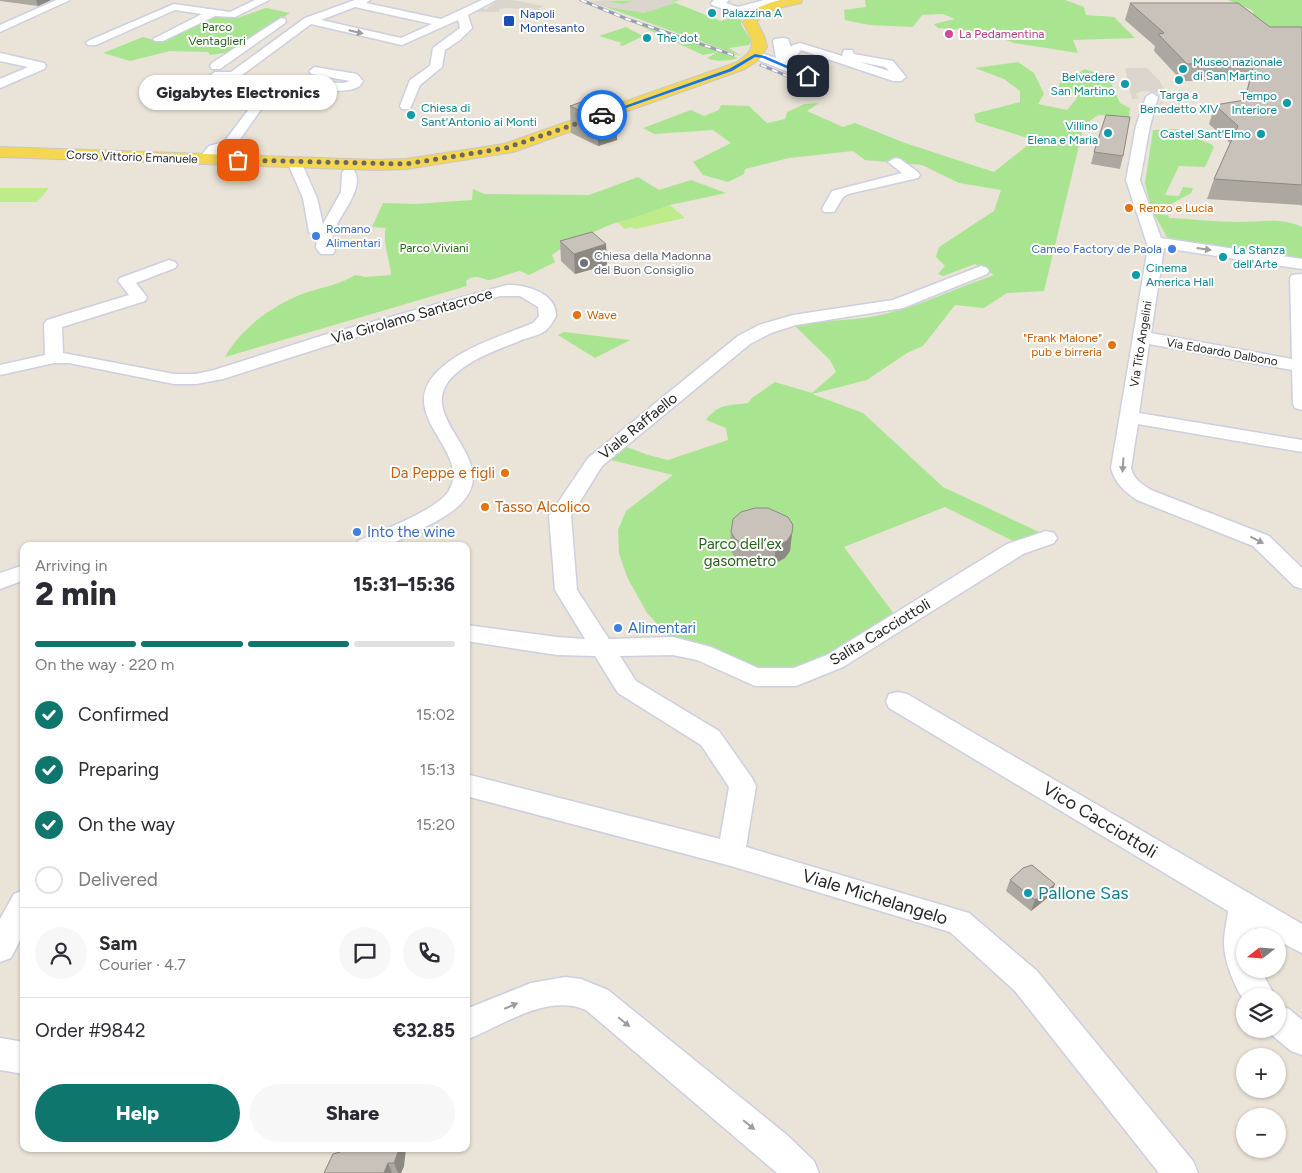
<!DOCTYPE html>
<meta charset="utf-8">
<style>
:root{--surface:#fff;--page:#f7f7f7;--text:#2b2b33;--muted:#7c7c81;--line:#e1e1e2;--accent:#0f766e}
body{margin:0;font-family:Figtree,sans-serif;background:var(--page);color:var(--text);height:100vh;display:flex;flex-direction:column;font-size:19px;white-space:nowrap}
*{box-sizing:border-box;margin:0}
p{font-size:16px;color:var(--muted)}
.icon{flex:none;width:28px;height:28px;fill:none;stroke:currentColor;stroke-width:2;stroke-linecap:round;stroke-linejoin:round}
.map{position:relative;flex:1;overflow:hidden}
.panel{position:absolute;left:20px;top:542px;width:450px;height:610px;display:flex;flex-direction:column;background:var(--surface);border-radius:10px;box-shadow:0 1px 4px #0004}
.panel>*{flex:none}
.needle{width:32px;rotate:253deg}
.controls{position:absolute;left:1236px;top:928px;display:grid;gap:10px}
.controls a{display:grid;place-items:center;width:50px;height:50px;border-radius:50%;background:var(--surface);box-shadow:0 1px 4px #0004;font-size:25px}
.pin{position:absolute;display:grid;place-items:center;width:42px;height:42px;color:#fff;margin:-21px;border-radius:10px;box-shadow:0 2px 8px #0006}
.courier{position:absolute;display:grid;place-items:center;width:50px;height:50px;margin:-25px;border:4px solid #1a73e8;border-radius:50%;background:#fff;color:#222;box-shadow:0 1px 6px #0007}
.bubble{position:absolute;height:35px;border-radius:18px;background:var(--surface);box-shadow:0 1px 4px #0004;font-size:16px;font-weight:800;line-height:35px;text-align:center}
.summary em{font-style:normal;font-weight:800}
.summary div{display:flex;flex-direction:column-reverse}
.summary{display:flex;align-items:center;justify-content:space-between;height:85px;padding:0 15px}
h1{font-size:32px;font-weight:800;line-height:38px}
.bar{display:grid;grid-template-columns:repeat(4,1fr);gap:8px 5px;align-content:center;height:60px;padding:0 15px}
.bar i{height:6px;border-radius:4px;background:var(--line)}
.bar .on{background:var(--accent)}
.bar p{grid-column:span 4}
.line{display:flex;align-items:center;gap:12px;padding:0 15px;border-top:1px solid var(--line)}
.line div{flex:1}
.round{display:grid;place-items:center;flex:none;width:52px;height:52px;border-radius:26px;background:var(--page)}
ol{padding:0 15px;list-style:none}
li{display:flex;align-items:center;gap:15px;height:55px}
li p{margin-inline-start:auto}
li .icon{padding:5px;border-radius:50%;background:var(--accent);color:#fff;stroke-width:4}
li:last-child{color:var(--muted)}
li i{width:28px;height:28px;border:2px solid var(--line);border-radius:50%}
.action{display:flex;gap:10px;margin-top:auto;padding:10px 15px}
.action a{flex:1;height:58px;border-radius:30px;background:var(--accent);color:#fff;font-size:20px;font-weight:800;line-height:58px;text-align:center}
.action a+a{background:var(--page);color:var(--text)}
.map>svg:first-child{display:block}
.green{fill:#a9e490}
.pitch{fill:#beec8b}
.plaza{fill:#dad6ce}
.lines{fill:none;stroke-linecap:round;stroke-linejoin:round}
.minor-casing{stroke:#cccfe1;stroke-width:3}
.major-casing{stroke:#c7c7c7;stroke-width:2}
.minor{fill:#fff;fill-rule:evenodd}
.major{fill:#f5d651;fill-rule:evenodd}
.rail-casing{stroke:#9a9cb2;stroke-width:3}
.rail{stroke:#fff;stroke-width:2;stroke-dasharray:6;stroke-linecap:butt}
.wall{fill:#aca7a0}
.shaded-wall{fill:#8c8882}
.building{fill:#c8c2ba;stroke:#8c8882}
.oneway{fill:#9d9d9d}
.route{fill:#1a73e8}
.done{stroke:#6b6864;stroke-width:5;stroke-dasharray:0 9}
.culture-dot{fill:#0f9aa8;stroke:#fff;stroke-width:2}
.transit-dot{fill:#1a4fb4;stroke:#fff;stroke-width:2}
.hotel-dot{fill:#d1479c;stroke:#fff;stroke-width:2}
.food-dot{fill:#e8710a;stroke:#fff;stroke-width:2}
.shop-dot{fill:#3f7fe0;stroke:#fff;stroke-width:2}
.worship-dot{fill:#6b7280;stroke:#fff;stroke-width:2}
.labels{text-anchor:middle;stroke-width:4;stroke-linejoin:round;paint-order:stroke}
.far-culture-label{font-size:12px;fill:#0d838f;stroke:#fff;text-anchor:start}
.far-transit-label{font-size:12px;fill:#164399;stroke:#fff;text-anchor:start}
.far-park-label{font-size:12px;fill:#236416;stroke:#fff}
.far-hotel-label{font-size:12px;fill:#b23c85;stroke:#fff;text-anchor:start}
.far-street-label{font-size:12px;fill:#262626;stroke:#fff}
.far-food-label{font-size:12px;fill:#c56008;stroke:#fff;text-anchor:start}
.far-shop-label{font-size:12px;fill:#366cbe;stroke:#fff;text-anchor:start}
.far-worship-label{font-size:12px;fill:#5b616d;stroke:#fff;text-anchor:start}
.street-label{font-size:15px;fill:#262626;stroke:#fff}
.food-label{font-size:15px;fill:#c56008;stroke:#fff;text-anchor:end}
.shop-label{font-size:15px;fill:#366cbe;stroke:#fff;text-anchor:start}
.park-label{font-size:15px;fill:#236416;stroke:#fff}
.near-street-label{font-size:18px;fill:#262626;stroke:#fff}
.near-culture-label{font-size:18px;fill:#0d838f;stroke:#fff;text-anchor:start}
</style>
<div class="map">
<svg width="1302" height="1173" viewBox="0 0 1302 1173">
<rect width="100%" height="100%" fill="#eae3d7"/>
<!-- green -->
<path class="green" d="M680,0L673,2L721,21L731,18L742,20L741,24L751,41L749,45L729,48L741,56L589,1Z
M865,0H1065L1084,7L1086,15L1114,17L1135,38L1073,40L1078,53L1014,43L984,32L938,28L934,24L955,19L943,14L922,15L913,27L869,25L845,20L844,10L866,7Z
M1228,0H1302V35L1257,24L1252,10Z
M266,8L290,13L267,27L260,29L263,30L232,52L210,55L208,52L170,51L130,61L103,53L143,37L158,41L214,15L237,18Z
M630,21L738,58C730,61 714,62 707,58L718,52L703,55Z
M626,27L643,36L623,46L619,45L622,43L599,36Z
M1018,62L1034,73L1044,94L1038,104L1067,110L1077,98L1068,89L1058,88L1062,78H1074L1084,69L1110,77L1111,83L1120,103L1130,108L1129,116L1098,115L1084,125L1044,291L1007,293L984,308L955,305L923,346L907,353L867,380L812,394L863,413L943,487L1039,532L1015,542L945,507L844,547L894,614L828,655L788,673H757L672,640L647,613L628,579L619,554L618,530L626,511L673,475L611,460L624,446L648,455L668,460L728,440L726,428L706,420C719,403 728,406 748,403L752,398L775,382L812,393L836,372L830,360L795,326C820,320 846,321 871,317C914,309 954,289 994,275L975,264L943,276L938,274L945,266L936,257L939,247L994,211L1001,190L959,183L922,165L865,160L853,151L789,158L745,169L744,174L728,182L703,175L693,162L731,143L713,130L654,134L643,128L691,110L704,116L719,110L721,105L749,106L767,123L785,119L787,112L805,104L819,103L807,111L843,127L855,123L905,143L994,172L1034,140L976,122L974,114L1020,102V91L1004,79L975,68Z
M1178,129L1186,135L1211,144L1214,147L1205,167L1179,166L1165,195L1179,196L1183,187L1193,188L1191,193L1166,207H1151L1145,183L1153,130Z
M638,177L659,190L691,180L726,193L670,205L636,218L612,224L569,243L552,255L555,262L529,275L520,271C513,272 494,280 488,280C480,278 474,274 466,281L467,286L225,357C241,328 274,304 305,293C323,287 339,285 355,275L365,277L391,275C390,261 382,241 386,228L372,227L383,203L416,204L472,200L473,189L484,194L589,195Z
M1154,214L1168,215L1169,218C1192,219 1215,222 1238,222C1262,222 1281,217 1302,227V261L1192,244L1167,237Z
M564,332L630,340L595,358L558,335Z"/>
<!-- pitch -->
<path class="pitch" d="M0,188H49L37,202H0Z
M670,205L685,218L635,229L632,227L625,229L618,223Z"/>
<!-- plaza -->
<path class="plaza" d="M497,0H512L544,6L537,10L531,8L524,11H521V9L507,8L500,9L499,12H475L481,9H487Z
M611,0L608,1L622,4L636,0H674L671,1L675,3L644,13L601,6L589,1Z
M1125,68H1147L1159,80L1165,91L1162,104H1160L1163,96L1154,92L1142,91L1136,94L1139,99H1132Z"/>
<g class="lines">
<defs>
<path id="minor" d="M56,0H70L0,32V25Z
M255,0H269L235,17L215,16L163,41H155L153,39L202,14L175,10L96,45H88L86,43L88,41L174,4L230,12Z
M355,0H370L366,3L441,19L482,0H496L468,15L472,28L460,40L445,50L442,67L420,85L410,109H402L400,106L410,80L430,66L433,48L460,28L458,20L402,45L311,24L238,78L215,80L209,76L215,72H231L305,18ZM355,7L432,24L401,38L321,20Z
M714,0H729L726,3L738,7L764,0H781L780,2L738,14L712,5L711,3Z
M281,18L285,19L286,21L285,23L220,69H212L210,66L212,63Z
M784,38L788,39L791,47L793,45L800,43L842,56L844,50H852L854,54L893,61L906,77L901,81H893L801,50L795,58L789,60L818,75L816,78L808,80L751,57L749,55L755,51L776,58L773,41L775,39ZM860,62L885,67L889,71Z
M0,53L44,63L46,66L44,69L0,88V79L28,67L0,61Z
M315,67L357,74L363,81C362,83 360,86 358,87C344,96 288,86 267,90L260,98L264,105L234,148L219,152L210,162H200L198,159L209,146L224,142L252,105L248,98L259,84L280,80L344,83L350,81L311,74L309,71Z
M1152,93L1158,97L1150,126L1140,180L1161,238L1302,259V269L1164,248L1151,333L1292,359L1290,278L1292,275L1302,274V410L1295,408L1293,404L1292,370L1149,344L1139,413L1302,440V452L1138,424L1131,468C1134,480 1142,484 1151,490L1269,536L1302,568V589L1294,586L1253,546L1137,500C1124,491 1115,483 1111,468L1148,247L1126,180L1136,126L1146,97Z
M298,158L305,162L303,166L317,198L323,224L341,192L342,173L344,170H354C366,190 337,216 333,235C332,239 332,243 332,247L335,251L333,254H321L316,248L317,237L312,235L309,232L303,198L289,166L293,159Z
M895,158L900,159L918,172L920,175L918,178L848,194L843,197L834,212H824L822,209L832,191L902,173L888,162Z
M169,260L175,262L177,265L175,268L136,283L147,297L145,301L62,327L63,353L174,374H196L214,370L324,335L507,285C525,284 557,293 556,316C553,321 550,327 545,331C539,335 531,337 524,339C500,349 465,360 448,382C414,428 535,474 427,526C415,531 394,545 382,546C373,547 364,546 355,546L358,541C380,531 435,511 448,492C475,451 389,414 441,368C466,346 502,336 533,323L539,316L538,307L520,296H500L336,343L223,379L196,384H174L69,363H54L0,375V365L45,355L44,324L47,320L129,295L118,281L120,278Z
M981,266L987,268L989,271L987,274L903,308L796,325L771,333L750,344L602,466L571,516L577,590L609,639L673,637L711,647L758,668H794L827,655L1007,544L1046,531L1054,533L1057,538L1054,543L1023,554L843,667L796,686H755L697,660L673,655L620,656L636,681L719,731L752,778L756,786L746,847L969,913L1037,971L1193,1161L1198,1173H1159L1015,991L950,932L731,866L466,796V774L720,839L729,787L701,745L618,693L595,656L557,655L466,641V625L557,637L585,639L555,590L549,516L588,458L738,336L759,325L793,315L893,300Z
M24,565V580L0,589V573Z
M898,692L907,694L1302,924V953L1278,941V936H1270L1255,928V936H1245V969H1260L1275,996H1245V1001C1234,987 1224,960 1224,943C1224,932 1227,921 1228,911L889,708L886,701L889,694Z
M24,890V932L11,958L0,962V919L14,894Z
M565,977L581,979L608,990L787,1135L814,1161L819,1173H777L586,1010C546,993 502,1026 466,1040V1009L531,983Z
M1278,1005L1289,1009L1302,1020V1055L1291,1051L1267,1031L1266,1029H1278Z
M0,1038L24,1042V1074L0,1070Z"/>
<path id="major" d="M780,0H802L801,3C786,6 766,9 757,22L764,36L767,47L760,59L745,69L513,152L406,169L376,170L0,157V147L376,160L406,159L504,144L735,63C758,49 754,44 743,22C752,8 765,4 780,0Z"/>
</defs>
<!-- minor casing -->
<use href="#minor" class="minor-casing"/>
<!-- major casing -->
<use href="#major" class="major-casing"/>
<!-- minor -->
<use href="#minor" class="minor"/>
<!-- major -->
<use href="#major" class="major"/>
<defs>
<path id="rail" d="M581,0L627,19L733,55
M761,65L804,83"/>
</defs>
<!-- rail casing -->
<use href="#rail" class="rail-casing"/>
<!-- rail -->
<use href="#rail" class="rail"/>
</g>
<!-- wall -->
<path class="wall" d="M0,0H51L38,6L0,1Z
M1130,3L1270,27H1302V206L1300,205L1207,199L1214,179L1230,143L1209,124L1215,105L1244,100L1249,81H1182L1154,51L1155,46L1125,20Z
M570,106L617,113V140L598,146L571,133Z
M1094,152L1123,156L1120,169L1091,164Z
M560,241L606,244L607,265L575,274L561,261Z
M793,525L790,551L785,558L774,564L759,566L744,563L734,556L730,549L731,532Z
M1010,880L1051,895L1031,911L1006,891Z
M340,1149L404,1166L401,1173H324L340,1152Z"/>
<!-- shaded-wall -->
<path class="shaded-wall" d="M36,0H51L38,6Z
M617,113V140L598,146V119Z
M606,244L607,265L575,274L574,254Z
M792,533L790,551L785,558L774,564L776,546Z
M1055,884L1051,895L1031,911L1035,900Z
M399,1149H406L404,1166L401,1173H398L394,1163Z
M388,1163L392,1173H384Z"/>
<!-- building -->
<path class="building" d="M1130,3H1238L1270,27H1302V185L1214,179L1238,126L1215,105L1245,100L1254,63L1187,64L1158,34L1164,33Z
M593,98L617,113L598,119L570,106Z
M1106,115L1130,117L1123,156L1094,152Z
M592,232L606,244L574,254L560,241Z
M755,508H768L788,517L793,525L792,533L787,541L776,546L761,548L745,545L735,539L731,532L733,519L741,512Z
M1032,865L1055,884L1035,900L1010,880L1023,868Z
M340,1149H399L394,1163H388L384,1173H324L333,1154L340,1152Z"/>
<!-- one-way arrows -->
<defs><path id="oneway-solid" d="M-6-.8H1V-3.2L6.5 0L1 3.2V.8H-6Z" transform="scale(1.25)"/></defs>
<g class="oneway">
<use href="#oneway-solid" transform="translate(356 32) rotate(13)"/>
<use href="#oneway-solid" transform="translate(1204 249) rotate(8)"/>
<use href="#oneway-solid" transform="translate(1123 465) rotate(94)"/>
<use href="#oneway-solid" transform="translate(1257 540) rotate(27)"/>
<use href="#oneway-solid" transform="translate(511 1006) rotate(-23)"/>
<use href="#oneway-solid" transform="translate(624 1022) rotate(39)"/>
<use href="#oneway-solid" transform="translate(749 1125) rotate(39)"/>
</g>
<!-- route -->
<path class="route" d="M755,54L765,56L811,76L807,77L763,58L755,57L732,71L603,116L599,115L729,69Z"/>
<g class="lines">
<!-- done -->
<path class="done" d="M238,160L406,164L506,148L602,115"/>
</g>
<!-- markers -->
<g class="culture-dot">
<circle cx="712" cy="13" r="5"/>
<circle cx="647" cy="38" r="5"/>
<circle cx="1183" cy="69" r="5"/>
<circle cx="1179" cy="80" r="5"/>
<circle cx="1125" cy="84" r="5"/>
<circle cx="1287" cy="103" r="5"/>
<circle cx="411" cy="115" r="5"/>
<circle cx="1108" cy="133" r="5"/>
<circle cx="1261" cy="134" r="5"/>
<circle cx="1223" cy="257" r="5"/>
<circle cx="1136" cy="275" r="5"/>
<circle cx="1028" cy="893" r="5"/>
</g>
<rect class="transit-dot" x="503" y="15" width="12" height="12" rx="2.5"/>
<circle class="hotel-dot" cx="949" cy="34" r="5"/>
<g class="food-dot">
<circle cx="1129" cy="208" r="5"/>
<circle cx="577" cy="315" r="5"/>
<circle cx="1112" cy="345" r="5"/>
<circle cx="505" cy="473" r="5"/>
<circle cx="485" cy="507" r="5"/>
</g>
<g class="shop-dot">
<circle cx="316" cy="236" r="5"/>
<circle cx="1172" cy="249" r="5"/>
<circle cx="357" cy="532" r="5"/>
<circle cx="618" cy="628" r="5"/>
</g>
<circle class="worship-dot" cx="584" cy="263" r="5"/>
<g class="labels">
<!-- far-culture labels -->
<g class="far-culture-label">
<text x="722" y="17">Palazzina A</text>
<text x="657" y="42">The dot</text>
<text x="1193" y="66">Museo nazionale<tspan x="1193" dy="14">di San Martino</tspan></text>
<text x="1115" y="81" text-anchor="end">Belvedere<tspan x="1115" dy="14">San Martino</tspan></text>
<text x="1179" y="99" text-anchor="middle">Targa a<tspan x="1179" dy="14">Benedetto XIV</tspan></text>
<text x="1277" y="100" text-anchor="end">Tempo<tspan x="1277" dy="14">Interiore</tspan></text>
<text x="421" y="112">Chiesa di<tspan x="421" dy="14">Sant'Antonio ai Monti</tspan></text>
<text x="1098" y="130" text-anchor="end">Villino<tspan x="1098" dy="14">Elena e Maria</tspan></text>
<text x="1251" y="138" text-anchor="end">Castel Sant'Elmo</text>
<text x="1233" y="254">La Stanza<tspan x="1233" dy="14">dell'Arte</tspan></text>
<text x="1146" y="272">Cinema<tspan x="1146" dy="14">America Hall</tspan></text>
</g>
<!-- far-transit labels -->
<g class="far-transit-label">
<text x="520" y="18">Napoli<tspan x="520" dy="14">Montesanto</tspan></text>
</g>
<!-- far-park labels -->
<g class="far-park-label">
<text x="217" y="31">Parco<tspan x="217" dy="14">Ventaglieri</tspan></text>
<text x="434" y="252">Parco Viviani</text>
</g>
<!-- far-hotel labels -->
<g class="far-hotel-label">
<text x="959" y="38">La Pedamentina</text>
</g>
<!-- far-street labels -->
<g class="far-street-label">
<text transform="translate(132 157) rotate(2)" y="4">Corso Vittorio Emanuele</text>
<text transform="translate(1141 344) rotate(-81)" y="4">Via Tito Angelini</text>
<text transform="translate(1222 352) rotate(10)" y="4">Via Edoardo Dalbono</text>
</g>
<!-- far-food labels -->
<g class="far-food-label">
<text x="1139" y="212">Renzo e Lucia</text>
<text x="587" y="319">Wave</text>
<text x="1102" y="342" text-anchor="end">"Frank Malone"<tspan x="1102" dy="14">pub e birreria</tspan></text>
</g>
<!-- far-shop labels -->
<g class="far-shop-label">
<text x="326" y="233">Romano<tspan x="326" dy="14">Alimentari</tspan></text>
<text x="1162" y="253" text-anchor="end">Cameo Factory de Paola</text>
</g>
<!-- far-worship labels -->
<g class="far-worship-label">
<text x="594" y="260">Chiesa della Madonna<tspan x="594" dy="14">del Buon Consiglio</tspan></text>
</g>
<!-- street labels -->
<g class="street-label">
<text transform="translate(412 316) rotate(-16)" y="5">Via Girolamo Santacroce</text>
<text transform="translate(638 426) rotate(-39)" y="5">Viale Raffaello</text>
<text transform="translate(880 632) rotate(-31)" y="5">Salita Cacciottoli</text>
</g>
<!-- food labels -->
<g class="food-label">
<text x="495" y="478">Da Peppe e figli</text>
<text x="495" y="512" text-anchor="start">Tasso Alcolico</text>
</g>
<!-- shop labels -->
<g class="shop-label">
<text x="367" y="537">Into the wine</text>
<text x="628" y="633">Alimentari</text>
</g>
<!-- park labels -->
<g class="park-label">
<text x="740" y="549">Parco dell’ex<tspan x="740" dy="17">gasometro</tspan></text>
</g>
<!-- near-street labels -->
<g class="near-street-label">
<text transform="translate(1100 820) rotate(31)" y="6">Vico Cacciottoli</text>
<text transform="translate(875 897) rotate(17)" y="6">Viale Michelangelo</text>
</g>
<!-- near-culture labels -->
<g class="near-culture-label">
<text x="1038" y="899">Pallone Sas</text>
</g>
</g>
</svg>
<div class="controls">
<a><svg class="needle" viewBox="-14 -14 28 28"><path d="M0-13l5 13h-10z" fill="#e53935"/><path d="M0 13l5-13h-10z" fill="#7c7c81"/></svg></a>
<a><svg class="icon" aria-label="layers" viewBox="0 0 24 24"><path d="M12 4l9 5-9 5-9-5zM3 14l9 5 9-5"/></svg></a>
<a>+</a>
<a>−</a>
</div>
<div class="pin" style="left:238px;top:160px;background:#ea580c"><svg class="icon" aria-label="bag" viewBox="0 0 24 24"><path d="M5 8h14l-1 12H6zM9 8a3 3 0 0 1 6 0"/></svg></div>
<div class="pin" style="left:808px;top:76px;background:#1f2937"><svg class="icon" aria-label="home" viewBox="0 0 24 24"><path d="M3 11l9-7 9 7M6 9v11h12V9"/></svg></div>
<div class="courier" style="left:602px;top:115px"><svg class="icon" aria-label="car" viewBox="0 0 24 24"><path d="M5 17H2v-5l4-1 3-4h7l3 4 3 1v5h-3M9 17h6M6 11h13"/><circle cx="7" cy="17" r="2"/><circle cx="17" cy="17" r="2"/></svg></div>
<div class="bubble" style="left:139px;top:75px;width:198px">Gigabytes Electronics</div>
<section class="panel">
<div class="summary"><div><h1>2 min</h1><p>Arriving in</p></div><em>15:31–15:36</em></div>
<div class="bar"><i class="on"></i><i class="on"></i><i class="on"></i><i></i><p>On the way · 220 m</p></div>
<ol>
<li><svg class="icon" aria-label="check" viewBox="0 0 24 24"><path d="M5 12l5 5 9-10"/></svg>Confirmed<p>15:02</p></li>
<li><svg class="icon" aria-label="check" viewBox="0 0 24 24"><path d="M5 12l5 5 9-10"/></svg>Preparing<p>15:13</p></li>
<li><svg class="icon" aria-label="check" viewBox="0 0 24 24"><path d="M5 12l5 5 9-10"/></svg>On the way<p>15:20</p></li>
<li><i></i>Delivered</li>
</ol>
<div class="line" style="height:90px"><a class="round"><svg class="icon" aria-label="person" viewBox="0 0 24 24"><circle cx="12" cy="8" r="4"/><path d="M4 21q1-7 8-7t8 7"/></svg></a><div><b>Sam</b><p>Courier · 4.7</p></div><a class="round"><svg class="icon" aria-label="chat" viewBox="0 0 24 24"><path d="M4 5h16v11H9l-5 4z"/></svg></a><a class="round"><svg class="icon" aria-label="phone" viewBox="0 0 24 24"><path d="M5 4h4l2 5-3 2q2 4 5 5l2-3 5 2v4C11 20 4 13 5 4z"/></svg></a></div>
<div class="line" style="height:65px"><div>Order #9842</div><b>€32.85</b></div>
<div class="action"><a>Help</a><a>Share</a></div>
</section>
</div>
